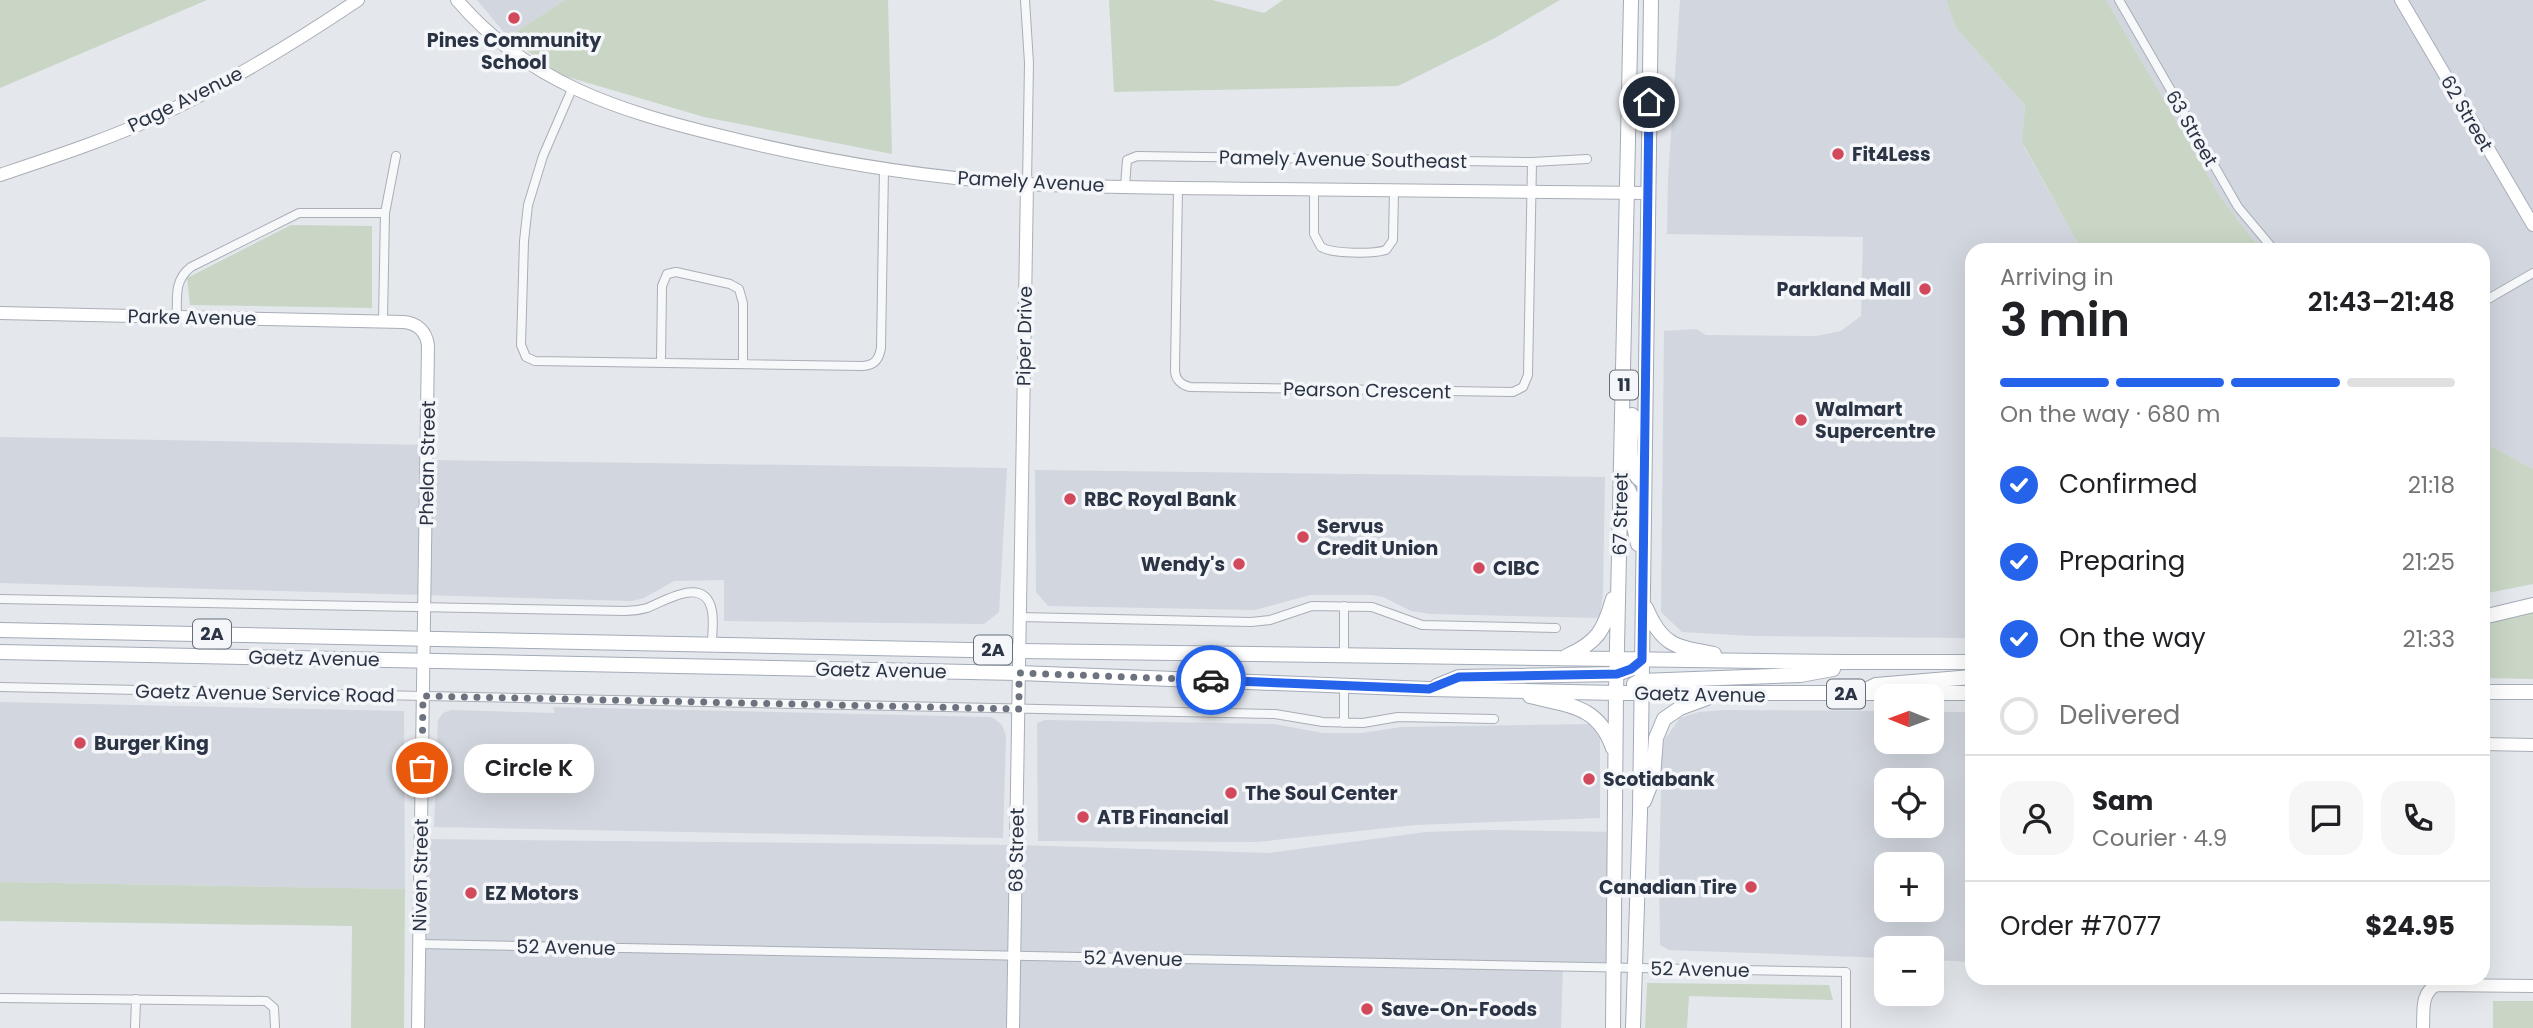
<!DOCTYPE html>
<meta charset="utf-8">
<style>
:root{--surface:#fff;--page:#f6f6f6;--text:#202124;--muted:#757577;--line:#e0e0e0;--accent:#2563eb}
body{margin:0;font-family:Poppins,sans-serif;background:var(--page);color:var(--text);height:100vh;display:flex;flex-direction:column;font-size:26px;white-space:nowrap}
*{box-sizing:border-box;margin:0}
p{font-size:23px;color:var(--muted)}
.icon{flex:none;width:38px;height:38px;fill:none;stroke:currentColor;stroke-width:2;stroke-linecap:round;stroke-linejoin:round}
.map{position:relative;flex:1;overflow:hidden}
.panel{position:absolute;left:1965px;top:243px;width:525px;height:742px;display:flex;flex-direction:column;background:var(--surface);border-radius:21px;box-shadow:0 7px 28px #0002}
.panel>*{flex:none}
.needle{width:46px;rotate:271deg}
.buttons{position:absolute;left:1874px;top:684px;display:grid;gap:14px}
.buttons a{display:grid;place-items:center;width:70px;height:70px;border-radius:14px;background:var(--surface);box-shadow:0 7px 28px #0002;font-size:35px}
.pin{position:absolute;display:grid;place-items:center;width:60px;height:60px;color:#fff;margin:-30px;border:4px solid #fff;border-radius:50%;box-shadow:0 2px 7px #0007}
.courier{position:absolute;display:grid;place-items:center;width:70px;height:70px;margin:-35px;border:5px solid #2563eb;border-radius:50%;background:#fff;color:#222;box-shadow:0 2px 9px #0007}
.bubble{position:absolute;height:49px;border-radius:21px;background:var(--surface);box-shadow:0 7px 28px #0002;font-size:23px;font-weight:600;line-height:49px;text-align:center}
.summary em{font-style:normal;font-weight:600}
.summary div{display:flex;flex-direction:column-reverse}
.summary{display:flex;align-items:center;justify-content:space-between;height:119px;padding:0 35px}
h1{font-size:46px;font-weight:600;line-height:52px}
.bar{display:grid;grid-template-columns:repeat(4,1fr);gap:10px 7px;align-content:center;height:84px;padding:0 35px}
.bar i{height:9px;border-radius:5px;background:var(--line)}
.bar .on{background:var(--accent)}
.bar p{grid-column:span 4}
.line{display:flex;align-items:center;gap:18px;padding:0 35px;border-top:2px solid var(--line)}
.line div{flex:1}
.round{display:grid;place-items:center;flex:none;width:74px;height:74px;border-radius:21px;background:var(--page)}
ol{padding:0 35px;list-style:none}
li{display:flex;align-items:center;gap:21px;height:77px}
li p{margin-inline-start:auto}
li .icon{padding:7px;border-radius:50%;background:var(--accent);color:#fff;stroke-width:4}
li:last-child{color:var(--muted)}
li i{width:38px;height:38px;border:4px solid var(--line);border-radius:50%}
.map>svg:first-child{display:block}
.built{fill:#d2d6de;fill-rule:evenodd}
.green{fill:#c9d6c5}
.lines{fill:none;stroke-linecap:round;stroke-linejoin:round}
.street-casing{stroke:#a9aeb7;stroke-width:10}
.secondary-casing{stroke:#a9aeb7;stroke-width:14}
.primary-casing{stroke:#a3abb8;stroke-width:16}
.street{stroke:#f7f8fa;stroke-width:8}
.secondary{stroke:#fff;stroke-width:12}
.primary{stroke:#fff;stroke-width:14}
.done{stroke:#6c737f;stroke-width:7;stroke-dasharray:0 12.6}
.route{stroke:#2563eb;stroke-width:9}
.poi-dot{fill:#d1495b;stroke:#f4f6f9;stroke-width:2.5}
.labels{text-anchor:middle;stroke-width:7;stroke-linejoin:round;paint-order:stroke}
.shield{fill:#f4f6f9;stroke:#676e7b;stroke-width:2}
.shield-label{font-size:18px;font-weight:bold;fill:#2b3445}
.poi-label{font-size:19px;font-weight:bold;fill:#2b3445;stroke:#f4f6f9;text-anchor:start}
.street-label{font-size:19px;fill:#2b3445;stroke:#f4f6f9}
</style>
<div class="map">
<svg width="2533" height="1028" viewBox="0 0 2533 1028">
<rect width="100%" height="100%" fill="#e4e7ec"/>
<!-- built -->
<path class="built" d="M477,0H565L508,37Z
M1680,0H1946L1956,28L2025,105L2022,143L2075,238L2085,250H1972V638L1753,636L1682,632L1661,612L1664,331L1696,329L1706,335L1816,336L1841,331L1861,316L1863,237L1667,234L1668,179Z
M2106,0H2533V469L2483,442V250H2261L2221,198Z
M0,437L428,445V460L1007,468L999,612L984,624L724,621V580L674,581L644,598L632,601L0,583Z
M1035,470L1605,477L1603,592L1600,618L1431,614L1411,611L1383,597L1372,595H1310L1255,610L1048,606L1036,592Z
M0,702L404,711L405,889L0,882Z
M553,707L992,717L1002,725L1006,736L1003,838L434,827L438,720L443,713L451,710L555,713Z
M1724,710L1886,711V742H1932V712H1972V962L1932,960V948H1886V958L1669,950L1660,945L1659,871L1662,757L1664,740L1680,718L1699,712ZM1886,780H1932V826H1886ZM1886,864H1932V910H1886Z
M1045,720L1274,724L1323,733H1361L1402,727L1592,724L1600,739V818L1415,825L1257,842L1038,841L1037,723Z
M1491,830L1615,832L1614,967L1563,966L1561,1028H418L421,839L1016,845L1269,853L1426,832Z"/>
<!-- green -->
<path class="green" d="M0,0H207L0,88Z
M565,0H888L892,154L704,117L561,75L508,37Z
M1109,0H1212L1264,13L1283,0H1560L1495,38L1398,86L1114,92Z
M1946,0H2106L2221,198L2261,250H2085L2075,238L2022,142L2025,105L1956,28Z
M291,225L372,226V308L190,305L187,278Z
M2483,442L2533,469V584L2483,594Z
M2533,613V679L2483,678V624Z
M0,882L405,889L404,1028H351L352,926L0,921Z
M1647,983L1829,985L1833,1000L1689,996L1687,1028H1645Z
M2493,1001H2533V1028H2493Z"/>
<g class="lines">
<defs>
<path id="street" d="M1025,0L1029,63L1027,184
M2119,0L2238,207L2274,250
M572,89L543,156L528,205L524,241L521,345L526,357L535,361L863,366C875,365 879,359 881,348L884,168
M1125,186L1127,160L1137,156L1532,162L1587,159
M1178,187L1175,370C1175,379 1181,385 1190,387L1513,392L1523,387L1528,375L1532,162
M1314,190V234L1321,247C1333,254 1372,254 1386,250L1393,240L1394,191
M2483,302L2533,273
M177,317C177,297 174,280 191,267L299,213H385
M383,321L385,213L396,156
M661,362L662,286L667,274L676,272L730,284L739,289L743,303V364
M0,599L625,611C633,611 640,610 647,608C665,601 705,575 712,611C714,621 712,633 712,644
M1020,617L1251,622L1270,620L1312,606L1372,607L1422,625L1556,628
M1344,655V606
M0,687L1275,714L1323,722L1363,723L1398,717L1494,719
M1344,723V686
M419,944L1846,972V1028
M0,998L266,1001L274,1008L275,1028
M135,1028L136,999"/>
<path id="secondary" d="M457,0C528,83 619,111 722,136C822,161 925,178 1028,184C1110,188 1193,188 1276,189C1400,191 1524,192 1648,193
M2401,0L2533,225
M0,175C57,156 115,137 169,111C235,79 297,41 358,0
M0,313L403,322C417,323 426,331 428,345L418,1028
M2483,744L2533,745
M1013,1028L1027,184
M2423,1028C2424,1013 2420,992 2437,985L2533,986"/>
<path id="primary" d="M1632,415C1632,434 1624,473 1644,482
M1621,487L1628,489L1632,498L1633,523L1638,544
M1646,608C1662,646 1676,647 1714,654
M2483,617L2533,605
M0,630L1020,651L1843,662H1972
M0,652L1019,673L1429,689L1616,693H1972
M1567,656C1598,642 1604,630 1613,599
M1634,684L1641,681L1800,675L1833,669
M1437,686L1459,677L1617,674L1631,669L1642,660
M1866,690L1876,685L1972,677
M2483,692H2533
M1530,696C1569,706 1598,705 1613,748
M1644,801L1653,778L1656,738L1664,719L1680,708L1707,698
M1613,1028L1616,693L1631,0
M1633,1028L1640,812L1651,0"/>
</defs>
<!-- street casing -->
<use href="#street" class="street-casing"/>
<!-- secondary casing -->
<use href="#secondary" class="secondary-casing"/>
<!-- primary casing -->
<use href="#primary" class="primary-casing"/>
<!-- street -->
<use href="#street" class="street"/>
<!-- secondary -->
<use href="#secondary" class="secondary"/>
<!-- primary -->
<use href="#primary" class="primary"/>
</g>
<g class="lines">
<!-- done -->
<path class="done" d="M422,768L423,696L1019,709V673L1211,680"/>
<!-- route -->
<path class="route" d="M1211,680L1429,689L1459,677L1617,674L1631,669L1642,660L1649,102"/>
</g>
<!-- markers -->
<g class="poi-dot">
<circle cx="514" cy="18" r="7"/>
<circle cx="1838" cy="154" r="7"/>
<circle cx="1925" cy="289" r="7"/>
<circle cx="1801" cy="420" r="7"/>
<circle cx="1070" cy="499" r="7"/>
<circle cx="1303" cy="537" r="7"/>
<circle cx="1239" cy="564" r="7"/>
<circle cx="1479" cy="568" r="7"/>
<circle cx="80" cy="743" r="7"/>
<circle cx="1589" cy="779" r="7"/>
<circle cx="1231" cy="793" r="7"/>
<circle cx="1083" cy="817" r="7"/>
<circle cx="1751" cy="887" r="7"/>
<circle cx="471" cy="893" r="7"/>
<circle cx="1367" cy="1009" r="7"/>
</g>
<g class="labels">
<!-- shield labels -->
<g class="shield">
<rect x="1610" y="370.5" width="28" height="29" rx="5"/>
<rect x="193" y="619.5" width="38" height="29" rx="5"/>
<rect x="974" y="635.5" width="38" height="29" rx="5"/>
<rect x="1827" y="679.5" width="38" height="29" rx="5"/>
</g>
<g class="shield-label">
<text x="1624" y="391">11</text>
<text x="212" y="640">2A</text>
<text x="993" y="656">2A</text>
<text x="1846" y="700">2A</text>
</g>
<!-- poi labels -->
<g class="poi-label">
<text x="514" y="47" text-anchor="middle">Pines Community<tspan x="514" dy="22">School</tspan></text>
<text x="1852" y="161">Fit4Less</text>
<text x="1911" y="296" text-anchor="end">Parkland Mall</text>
<text x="1815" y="416">Walmart<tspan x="1815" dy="22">Supercentre</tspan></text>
<text x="1084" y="506">RBC Royal Bank</text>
<text x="1317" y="533">Servus<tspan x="1317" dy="22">Credit Union</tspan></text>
<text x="1225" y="571" text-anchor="end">Wendy's</text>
<text x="1493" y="575">CIBC</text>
<text x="94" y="750">Burger King</text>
<text x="1603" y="786">Scotiabank</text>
<text x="1245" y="800">The Soul Center</text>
<text x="1097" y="824">ATB Financial</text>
<text x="1737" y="894" text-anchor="end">Canadian Tire</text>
<text x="485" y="900">EZ Motors</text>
<text x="1381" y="1016">Save-On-Foods</text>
</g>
<!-- street labels -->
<g class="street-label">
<text transform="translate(185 99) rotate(-26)" y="7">Page Avenue</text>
<text transform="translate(2467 113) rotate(60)" y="7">62 Street</text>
<text transform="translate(2192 128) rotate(60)" y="7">63 Street</text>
<text transform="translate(1343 159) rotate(1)" y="7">Pamely Avenue Southeast</text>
<text transform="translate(1031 181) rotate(3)" y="7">Pamely Avenue</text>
<text transform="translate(192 317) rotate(1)" y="7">Parke Avenue</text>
<text transform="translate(1024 336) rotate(-89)" y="7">Piper Drive</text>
<text transform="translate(1367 390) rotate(1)" y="7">Pearson Crescent</text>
<text transform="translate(427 463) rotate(-89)" y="7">Phelan Street</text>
<text transform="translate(1620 514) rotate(-89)" y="7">67 Street</text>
<text transform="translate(314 658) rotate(1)" y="7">Gaetz Avenue</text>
<text transform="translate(881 670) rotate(1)" y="7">Gaetz Avenue</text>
<text transform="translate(265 693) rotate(1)" y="7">Gaetz Avenue Service Road</text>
<text transform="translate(1700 694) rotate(1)" y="7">Gaetz Avenue</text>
<text transform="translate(1016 850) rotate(-89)" y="7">68 Street</text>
<text transform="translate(420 875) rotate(-89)" y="7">Niven Street</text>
<text transform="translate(566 947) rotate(1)" y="7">52 Avenue</text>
<text transform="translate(1133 958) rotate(1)" y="7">52 Avenue</text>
<text transform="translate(1700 969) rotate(1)" y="7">52 Avenue</text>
</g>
</g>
</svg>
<div class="buttons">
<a><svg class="needle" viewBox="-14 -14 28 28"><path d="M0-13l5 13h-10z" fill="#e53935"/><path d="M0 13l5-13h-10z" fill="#757577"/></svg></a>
<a><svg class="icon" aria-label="locate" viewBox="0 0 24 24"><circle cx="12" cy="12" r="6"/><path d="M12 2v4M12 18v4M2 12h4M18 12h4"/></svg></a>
<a>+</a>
<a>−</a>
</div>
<div class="pin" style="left:422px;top:768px;background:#ea580c"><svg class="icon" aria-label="bag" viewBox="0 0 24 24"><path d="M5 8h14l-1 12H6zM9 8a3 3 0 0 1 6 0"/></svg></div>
<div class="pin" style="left:1649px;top:102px;background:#1f2937"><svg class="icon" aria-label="home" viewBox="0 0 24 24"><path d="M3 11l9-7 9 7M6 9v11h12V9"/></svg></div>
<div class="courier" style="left:1211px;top:680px"><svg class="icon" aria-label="car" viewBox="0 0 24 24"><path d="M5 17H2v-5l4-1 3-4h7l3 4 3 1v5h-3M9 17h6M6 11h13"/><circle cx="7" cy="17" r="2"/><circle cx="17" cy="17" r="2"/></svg></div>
<div class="bubble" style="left:464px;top:744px;width:130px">Circle K</div>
<section class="panel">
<div class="summary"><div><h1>3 min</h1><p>Arriving in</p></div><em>21:43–21:48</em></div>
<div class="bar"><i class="on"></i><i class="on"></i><i class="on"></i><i></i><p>On the way · 680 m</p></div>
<ol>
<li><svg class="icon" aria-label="check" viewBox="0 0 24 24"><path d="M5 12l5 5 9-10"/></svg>Confirmed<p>21:18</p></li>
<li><svg class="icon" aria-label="check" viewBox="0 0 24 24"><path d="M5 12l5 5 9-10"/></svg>Preparing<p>21:25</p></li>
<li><svg class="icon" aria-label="check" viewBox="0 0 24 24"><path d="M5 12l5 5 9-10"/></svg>On the way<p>21:33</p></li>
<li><i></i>Delivered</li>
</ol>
<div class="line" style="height:126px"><a class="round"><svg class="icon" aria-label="person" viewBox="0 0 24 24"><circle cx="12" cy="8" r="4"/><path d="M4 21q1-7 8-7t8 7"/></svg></a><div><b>Sam</b><p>Courier · 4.9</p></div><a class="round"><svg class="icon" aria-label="chat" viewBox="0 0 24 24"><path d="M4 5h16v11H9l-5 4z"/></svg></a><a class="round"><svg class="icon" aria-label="phone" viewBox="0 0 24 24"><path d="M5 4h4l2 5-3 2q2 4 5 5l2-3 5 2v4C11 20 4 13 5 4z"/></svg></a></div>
<div class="line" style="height:91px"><div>Order #7077</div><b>$24.95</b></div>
</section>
</div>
